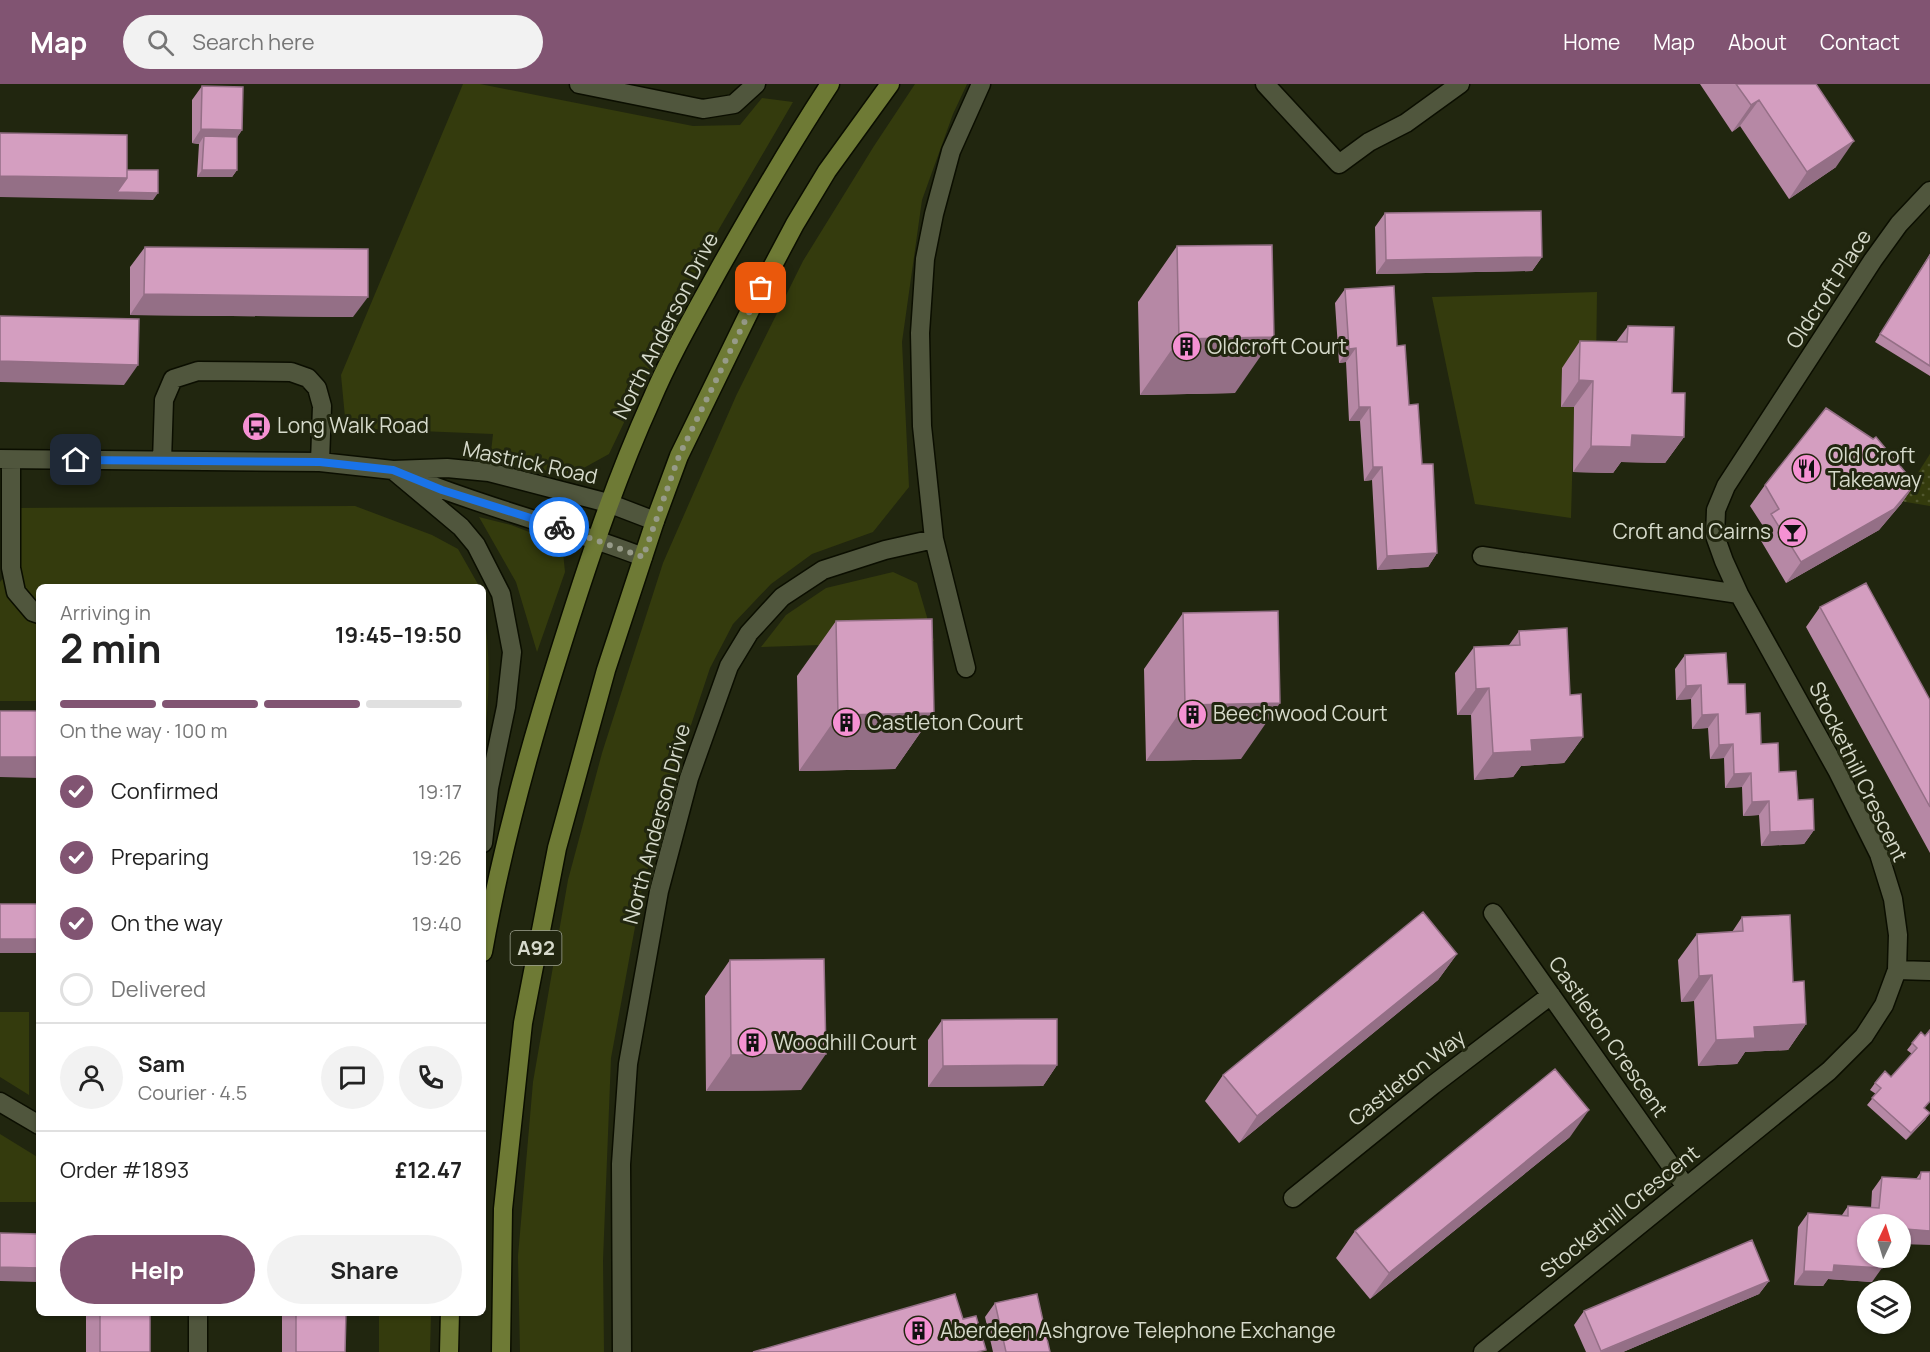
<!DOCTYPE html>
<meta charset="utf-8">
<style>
:root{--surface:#fff;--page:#f2f2f2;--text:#222;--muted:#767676;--line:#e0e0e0;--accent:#815472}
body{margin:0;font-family:Manrope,sans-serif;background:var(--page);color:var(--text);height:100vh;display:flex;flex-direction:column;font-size:22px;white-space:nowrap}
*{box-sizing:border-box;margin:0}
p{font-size:20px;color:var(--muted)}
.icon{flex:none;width:33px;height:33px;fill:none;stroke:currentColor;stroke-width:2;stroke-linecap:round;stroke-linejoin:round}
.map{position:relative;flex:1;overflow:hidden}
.side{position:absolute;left:36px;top:500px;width:450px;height:732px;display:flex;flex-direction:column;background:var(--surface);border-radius:9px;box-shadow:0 2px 4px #0004}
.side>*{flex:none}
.needle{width:39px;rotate:4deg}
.tools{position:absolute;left:1857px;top:1130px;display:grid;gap:12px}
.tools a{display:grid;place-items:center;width:54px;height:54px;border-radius:50%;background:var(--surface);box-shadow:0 2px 4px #0004;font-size:30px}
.pin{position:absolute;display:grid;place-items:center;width:51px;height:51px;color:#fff;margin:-26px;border-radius:12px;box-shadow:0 3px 9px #0006}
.courier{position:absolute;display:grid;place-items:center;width:60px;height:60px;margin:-30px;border:4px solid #1a73e8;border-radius:50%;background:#fff;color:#222;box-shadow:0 2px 8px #0007}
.overview em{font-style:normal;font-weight:700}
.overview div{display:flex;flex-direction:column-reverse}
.overview{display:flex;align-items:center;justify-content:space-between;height:102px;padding:0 24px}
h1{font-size:39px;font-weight:700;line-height:45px}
.bar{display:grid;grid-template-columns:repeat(4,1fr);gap:9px 6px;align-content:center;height:72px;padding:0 24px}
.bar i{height:8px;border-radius:4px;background:var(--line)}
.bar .current{background:var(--accent)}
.bar p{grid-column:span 4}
.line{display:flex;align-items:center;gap:15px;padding:0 24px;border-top:2px solid var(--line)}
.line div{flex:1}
.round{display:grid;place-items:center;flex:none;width:63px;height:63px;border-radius:32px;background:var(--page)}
ol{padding:0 24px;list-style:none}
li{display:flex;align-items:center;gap:18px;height:66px}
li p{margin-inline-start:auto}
li .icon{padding:6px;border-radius:50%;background:var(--accent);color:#fff;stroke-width:4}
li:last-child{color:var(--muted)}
li i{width:33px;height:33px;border:3px solid var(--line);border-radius:50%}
.cta{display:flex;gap:12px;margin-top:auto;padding:12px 24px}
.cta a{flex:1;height:69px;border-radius:36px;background:var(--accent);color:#fff;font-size:24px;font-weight:700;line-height:69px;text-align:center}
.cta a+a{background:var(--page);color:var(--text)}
header{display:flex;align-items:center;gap:36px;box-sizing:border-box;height:84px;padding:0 30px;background:var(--accent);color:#fff}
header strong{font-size:28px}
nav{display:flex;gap:33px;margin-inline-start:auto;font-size:21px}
.search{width:420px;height:54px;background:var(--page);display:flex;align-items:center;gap:15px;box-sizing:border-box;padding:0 21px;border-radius:33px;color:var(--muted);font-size:22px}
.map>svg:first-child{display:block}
.grass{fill:#343b0d}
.park{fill:url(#park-dots)}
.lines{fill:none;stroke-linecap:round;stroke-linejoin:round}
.minor-casing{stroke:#0b0e00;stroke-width:21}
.major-casing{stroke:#0b0e00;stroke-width:21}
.minor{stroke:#50563d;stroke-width:18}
.major{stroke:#6e7a35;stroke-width:18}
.wall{fill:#b688a5}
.shaded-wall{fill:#946f86}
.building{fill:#d49ec0;stroke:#946f86;stroke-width:1.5}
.done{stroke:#979b89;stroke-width:6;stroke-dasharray:0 10.8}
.route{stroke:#1a73e8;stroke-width:8}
.labels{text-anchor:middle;stroke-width:6;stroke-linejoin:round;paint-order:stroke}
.shield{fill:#21260f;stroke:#a0a493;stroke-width:1.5}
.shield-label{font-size:20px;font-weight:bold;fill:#d6dacb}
.street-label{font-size:21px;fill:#d6dacb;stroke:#21260f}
.poi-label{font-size:21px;fill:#d6dacb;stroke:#21260f;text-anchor:start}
</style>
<header>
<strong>Map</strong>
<div class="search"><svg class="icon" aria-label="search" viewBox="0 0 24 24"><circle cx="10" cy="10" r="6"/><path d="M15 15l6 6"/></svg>Search here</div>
<nav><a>Home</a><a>Map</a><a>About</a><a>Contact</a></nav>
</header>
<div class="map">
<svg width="1930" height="1268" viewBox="0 0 1930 1268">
<defs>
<pattern id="park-dots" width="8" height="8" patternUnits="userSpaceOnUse" patternTransform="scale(1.5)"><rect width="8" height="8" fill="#343b0d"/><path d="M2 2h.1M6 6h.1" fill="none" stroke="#51572f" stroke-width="1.8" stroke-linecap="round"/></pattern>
</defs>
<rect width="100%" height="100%" fill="#21260f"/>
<!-- grass -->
<path class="grass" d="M463,0H480L693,42L740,41L762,14L793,18L705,169L609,370L571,391L490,377L493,350L346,344L341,291Z
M915,0H967L953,30L922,116L902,258L909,403L873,448L812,470L771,500L733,540L710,584L674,692L642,805L611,974L603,1176L604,1268H520L518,1172L533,998L568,796L602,669L663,479L736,312L803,177L874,62Z
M1597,208L1596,284H1562L1561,322L1574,323L1571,434L1475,420L1432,213Z
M355,422L432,451L458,465L479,502H39V617H0V498L11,484V424Z
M479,433L511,441L550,456L563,468L565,488L537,568L516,498Z
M893,488L917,499L934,557L761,563L786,531L826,504Z
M483,524C491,569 490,617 483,663Z
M0,928H29V1011L0,993Z
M0,1050L39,1074V1118H0Z
M379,1229H431L430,1268H379Z"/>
<!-- park -->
<path class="park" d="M1930,370V422L1900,417Z"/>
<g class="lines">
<defs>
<path id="minor" d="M579,0L703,25L734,20L756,0
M1265,0L1339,80L1369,58L1406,39L1460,0
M0,375L320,378L393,386L447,384L489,388L608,419L655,437
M11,376V484L16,508L33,528L39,530
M162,377L164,316L173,295L198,287L291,288L308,294L317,304L322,322L320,378
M393,386L461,443L476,461L501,510L512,568L506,623L489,704L483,759
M408,392C485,424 566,443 643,473
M1482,472L1739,510
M966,584L934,455L922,342L920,249L925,175L934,130L951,67L981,0
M1493,829L1686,1103
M1897,886L1930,887
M0,1018L39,1041
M1293,1114L1433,1001L1551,911
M198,1268V1228
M622,1268L621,1080L628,980L659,807L689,694L729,582L749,549L782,513L823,486L885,466L934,455
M1483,1268L1829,987L1864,952L1884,921L1897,886L1898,851L1893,815L1879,770L1838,688L1739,510L1724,477L1715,452L1716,426L1726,402L1873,176L1899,140L1930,107"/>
<path id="major" d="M483,868C501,767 528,668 559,570C586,484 614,399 651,317C670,272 695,229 718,187C754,123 790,61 830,0
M449,1268L450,1228
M501,1268L503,1125L523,939L557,764L606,586L655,437L679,372L761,204L795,140L827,87L890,0"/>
</defs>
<!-- minor casing -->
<use href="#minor" class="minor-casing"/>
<!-- major casing -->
<use href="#major" class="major-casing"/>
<!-- minor -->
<use href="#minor" class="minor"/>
<!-- major -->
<use href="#major" class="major"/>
</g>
<!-- wall -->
<path class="wall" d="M1700,0H1816L1836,83L1789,115L1740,42L1732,48Z
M202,2L242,46L237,53V86L232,93H197L199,60L192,59V16Z
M1385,129L1542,173L1532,187L1376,190L1375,143Z
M1177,162L1235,309L1140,311L1138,218Z
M145,163L353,233L130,231V183Z
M1930,170V292L1875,258Z
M1345,205L1397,262L1409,321L1422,380L1437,469L1428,483L1377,486L1372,396L1364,397L1360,337H1349L1346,278L1339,279L1335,219Z
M1628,242L1672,309L1684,353L1665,379L1621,378L1613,389L1573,388L1574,323H1561L1562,284L1580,257L1616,258Z
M1915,400L1901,420L1879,446L1786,499L1757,450L1763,442L1750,422L1765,401Z
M1820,523L1930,616V769L1806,543Z
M1183,529L1241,675L1146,677L1144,585Z
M836,537L934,629L895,685L799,687L797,592Z
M1519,547L1570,611L1583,653L1564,679L1521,682L1513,693L1474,696L1471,631H1457L1455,589L1474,563L1509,561Z
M1685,571L1728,600L1746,630L1761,660L1798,716L1814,746L1804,760L1761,762L1759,731L1743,732L1742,703L1725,704L1724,674L1710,675L1708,644L1692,645L1691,615L1676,616L1675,585Z
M1742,833L1793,898L1806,940L1788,966L1745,968L1737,980L1698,982L1694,917L1681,918L1678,876L1697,850L1732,848Z
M1457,870L1438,896L1239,1059L1205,1017L1223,991Z
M730,876L801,1006L706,1007L705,912Z
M942,936L1057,981L1043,1002L928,1003V956Z
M1921,948L1925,1025L1930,1029L1925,1036L1906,1056L1867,1021L1876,1010L1870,1006L1875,999L1891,993L1912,970L1907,966Z
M1570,1053L1370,1215L1336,1174L1355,1147Z
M1921,1088H1930L1901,1160L1868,1140L1872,1198L1828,1195L1823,1202L1794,1201L1798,1143L1808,1129L1842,1131L1848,1122L1871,1124L1872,1107L1882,1093L1916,1095Z
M1769,1197L1759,1210L1623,1268H1586L1574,1241L1584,1227Z
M995,1219L1050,1268H993L985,1233Z
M86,1228H150V1268H86Z
M282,1228H346L345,1268H282Z"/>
<!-- shaded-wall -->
<path class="shaded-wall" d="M1759,16L1740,42L1732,48L1751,21Z
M201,45L242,46L233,60L204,52L199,60L192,59Z
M1854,57L1836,83L1789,115L1807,88Z
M202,86H237L232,93H197Z
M0,92L127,94L158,109L153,116L0,113Z
M1542,173L1532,187L1376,190L1386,176Z
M144,210L368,213L353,233L130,231Z
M1274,253L1235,309L1140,311L1179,255Z
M1356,264L1346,278L1339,279L1349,265Z
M0,277L138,281L124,301L0,298Z
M1579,296L1593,297L1574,323H1561Z
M1359,323H1370L1360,337H1349Z
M1632,351L1684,353L1665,379L1621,378L1613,389L1573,388L1591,362Z
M1373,383H1382L1372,396L1364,397Z
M1915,400L1901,420L1879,446L1786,499L1801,478Z
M1437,469L1428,483L1377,486L1387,472Z
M1701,601L1691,615L1676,616L1686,602Z
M1489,604L1471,631H1457L1476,605Z
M1280,619L1241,675L1146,677L1185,621Z
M934,629L895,685L799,687L838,631Z
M1718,630L1708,644L1692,645L1702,631Z
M1583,653L1564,679L1521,682L1513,693L1474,696L1493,669L1531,656Z
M1733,660L1724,674L1710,675L1719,661Z
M0,673H39V694L0,693Z
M1751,689L1742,703L1725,704L1734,690Z
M1769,717L1759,731L1743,732L1752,718Z
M1814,746L1804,760L1761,762L1770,748Z
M0,855H39V869H0Z
M1457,870L1438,896L1239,1059L1257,1032Z
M1712,891L1694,917L1681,918L1699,892Z
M1806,940L1788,966L1745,968L1737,980L1698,982L1716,956L1754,943Z
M826,970L801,1006L706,1007L731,971Z
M1057,981L1043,1002L928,1003L943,982Z
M1589,1026L1570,1053L1370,1215L1389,1189Z
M1930,1029L1925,1036L1906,1056L1911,1049Z
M1906,1145L1930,1147V1161L1900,1160V1153Z
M1834,1181L1882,1184L1872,1198L1828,1195L1823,1202L1794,1201L1804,1187Z
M0,1183L39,1184V1197L38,1198L0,1197Z
M1769,1197L1759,1210L1623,1268H1600Z"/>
<!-- building -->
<path class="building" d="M1736,0H1816L1854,57L1807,88L1759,16L1751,21Z
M202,2L243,3L242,46L201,45Z
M0,49L127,51V94L0,92Z
M204,52L237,53V86H202Z
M127,86H158V109L117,108L127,94Z
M1541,127L1542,173L1386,176L1385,129Z
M1272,161L1274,253L1179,255L1177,162Z
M145,163L368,165V213L144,210Z
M1930,171V282L1880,250Z
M1394,202L1397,262L1405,261L1409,321L1418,320L1422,380H1433L1437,469L1387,472L1382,383H1373L1370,323H1359L1356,264L1349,265L1345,205Z
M0,232L139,235L138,281L0,277Z
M1628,242L1674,243L1672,309H1685L1684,353L1632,351L1631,363L1591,362L1593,297L1579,296L1580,257L1627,258Z
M1826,324L1873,355L1876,353L1915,400L1894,425L1801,478L1771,430L1779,425L1765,401Z
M1866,499L1930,616V723L1820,523Z
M1278,527L1280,619L1185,621L1183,529Z
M932,535L934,629L838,631L836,537Z
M1567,544L1570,611L1581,610L1583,653L1531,656L1532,667L1493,669L1489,604L1476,605L1474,563L1520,561L1519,547Z
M1726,569L1728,600H1745L1746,630L1760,629L1761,660L1778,659L1779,688L1796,687L1798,716L1813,715L1814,746L1770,748L1769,717L1752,718L1751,689L1734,690L1733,660L1719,661L1718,630L1702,631L1701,601L1686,602L1685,571Z
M0,627H39V673H0Z
M0,820H39V855H0Z
M1423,828L1457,870L1257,1032L1223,991Z
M1790,831L1793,898L1804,897L1806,940L1754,943L1755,954L1716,956L1712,891L1699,892L1697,850L1743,847L1742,833Z
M824,875L826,970L731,971L730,876Z
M1057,935V981L943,982L942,936Z
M1930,946V1017L1924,1024L1930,1029L1911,1049L1872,1014L1881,1004L1875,999L1885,987L1891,993L1917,964L1912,959L1921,948L1925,952Z
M1555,985L1589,1026L1389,1189L1355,1147Z
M1921,1088H1930V1147L1906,1145V1153H1900V1140H1868V1173H1882V1184L1834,1181L1833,1188L1804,1187L1808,1129L1848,1132V1122L1879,1124L1882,1093L1920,1095Z
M0,1149L39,1150V1184L0,1183Z
M1752,1156L1769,1197L1601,1267L1584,1227Z
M955,1210L963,1235L976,1232L986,1266L977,1268H753Z
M1037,1210L1050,1268H1006L995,1219Z
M100,1228H150V1268H100Z
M296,1228H346L345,1268H296Z"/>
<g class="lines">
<!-- done -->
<path class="done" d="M559,443L643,473L679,372L761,204"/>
<!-- route -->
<path class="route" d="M76,376L320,378L393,386L442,406L559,443"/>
</g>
<!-- icons -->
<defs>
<symbol id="building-disc" viewBox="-11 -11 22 22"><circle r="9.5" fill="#f591d3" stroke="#21260f"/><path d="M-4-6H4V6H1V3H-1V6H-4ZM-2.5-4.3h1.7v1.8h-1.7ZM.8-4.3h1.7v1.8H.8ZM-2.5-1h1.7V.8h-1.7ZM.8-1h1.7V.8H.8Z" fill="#111"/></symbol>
<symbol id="bus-disc" viewBox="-11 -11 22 22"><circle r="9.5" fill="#f591d3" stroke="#21260f"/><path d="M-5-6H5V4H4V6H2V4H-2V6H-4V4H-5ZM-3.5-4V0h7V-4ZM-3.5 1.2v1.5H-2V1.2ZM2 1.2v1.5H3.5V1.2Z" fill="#111"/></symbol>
<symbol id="restaurant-disc" viewBox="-11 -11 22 22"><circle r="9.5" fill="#f591d3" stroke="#21260f"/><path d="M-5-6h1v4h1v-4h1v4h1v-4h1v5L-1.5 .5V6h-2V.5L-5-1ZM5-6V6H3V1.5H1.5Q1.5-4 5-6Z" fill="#111"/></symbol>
<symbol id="bar-disc" viewBox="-11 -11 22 22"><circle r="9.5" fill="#f591d3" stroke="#21260f"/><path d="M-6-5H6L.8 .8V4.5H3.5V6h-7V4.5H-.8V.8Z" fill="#111"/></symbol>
</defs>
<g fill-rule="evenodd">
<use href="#building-disc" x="1170" y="246" width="33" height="33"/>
<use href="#bus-disc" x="240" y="326" width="33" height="33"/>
<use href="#restaurant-disc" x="1790" y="368" width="33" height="33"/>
<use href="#bar-disc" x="1776" y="432" width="33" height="33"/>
<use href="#building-disc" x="1176" y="614" width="33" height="33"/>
<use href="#building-disc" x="830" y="622" width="33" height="33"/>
<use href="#building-disc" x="736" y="942" width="33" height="33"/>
<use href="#building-disc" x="902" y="1230" width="33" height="33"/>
</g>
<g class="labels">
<!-- shield labels -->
<rect class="shield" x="510.5" y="847" width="51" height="34" rx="4.5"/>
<g class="shield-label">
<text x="536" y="871">A92</text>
</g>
<!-- street labels -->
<g class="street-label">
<text transform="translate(1829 205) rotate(-57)" y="7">Oldcroft Place</text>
<text transform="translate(666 242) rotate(-63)" y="7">North Anderson Drive</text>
<text transform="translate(530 379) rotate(12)" y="7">Mastrick Road</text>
<text transform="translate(1858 688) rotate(64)" y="7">Stockethill Crescent</text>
<text transform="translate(657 740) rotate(-75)" y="7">North Anderson Drive</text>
<text transform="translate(1608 953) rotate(55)" y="7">Castleton Crescent</text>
<text transform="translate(1407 994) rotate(-38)" y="7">Castleton Way</text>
<text transform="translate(1620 1128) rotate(-39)" y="7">Stockethill Crescent</text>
</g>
<!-- poi labels -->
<g class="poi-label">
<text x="1207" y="270">Oldcroft Court</text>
<text x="277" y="349">Long Walk Road</text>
<text x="1828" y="379">Old Croft<tspan x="1828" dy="24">Takeaway</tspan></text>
<text x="1771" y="455" text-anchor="end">Croft and Cairns</text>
<text x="1213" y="637">Beechwood Court</text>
<text x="867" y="646">Castleton Court</text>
<text x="774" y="966">Woodhill Court</text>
<text x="940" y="1254">Aberdeen Ashgrove Telephone Exchange</text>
</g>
</g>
</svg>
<div class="tools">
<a><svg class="needle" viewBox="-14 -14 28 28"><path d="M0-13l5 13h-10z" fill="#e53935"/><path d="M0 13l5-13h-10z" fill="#767676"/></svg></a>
<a><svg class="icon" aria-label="layers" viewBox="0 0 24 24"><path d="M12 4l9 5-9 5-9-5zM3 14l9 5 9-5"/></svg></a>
</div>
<div class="pin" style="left:761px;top:204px;background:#ea580c"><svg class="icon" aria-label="bag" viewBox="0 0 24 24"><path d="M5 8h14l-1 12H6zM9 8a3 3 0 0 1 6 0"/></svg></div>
<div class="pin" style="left:76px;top:376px;background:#1f2937"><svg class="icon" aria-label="home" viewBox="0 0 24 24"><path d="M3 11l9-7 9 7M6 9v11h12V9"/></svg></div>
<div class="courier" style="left:559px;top:443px"><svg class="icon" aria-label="bike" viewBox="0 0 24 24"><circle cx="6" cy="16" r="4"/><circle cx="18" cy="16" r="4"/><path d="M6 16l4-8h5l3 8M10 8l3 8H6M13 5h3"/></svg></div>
<section class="side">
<div class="overview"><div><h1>2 min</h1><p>Arriving in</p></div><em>19:45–19:50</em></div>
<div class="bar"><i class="current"></i><i class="current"></i><i class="current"></i><i></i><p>On the way · 100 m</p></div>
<ol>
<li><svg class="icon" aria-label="check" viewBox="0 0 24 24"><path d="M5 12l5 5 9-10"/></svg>Confirmed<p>19:17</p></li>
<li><svg class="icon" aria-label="check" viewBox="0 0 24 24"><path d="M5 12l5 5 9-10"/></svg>Preparing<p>19:26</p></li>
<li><svg class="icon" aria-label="check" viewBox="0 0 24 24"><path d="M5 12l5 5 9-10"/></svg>On the way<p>19:40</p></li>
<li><i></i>Delivered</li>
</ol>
<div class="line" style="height:108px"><a class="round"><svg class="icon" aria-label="person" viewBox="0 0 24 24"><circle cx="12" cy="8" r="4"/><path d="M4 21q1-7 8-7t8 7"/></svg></a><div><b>Sam</b><p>Courier · 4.5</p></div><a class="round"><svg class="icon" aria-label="chat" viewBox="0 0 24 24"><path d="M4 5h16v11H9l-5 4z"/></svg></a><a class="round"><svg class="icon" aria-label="phone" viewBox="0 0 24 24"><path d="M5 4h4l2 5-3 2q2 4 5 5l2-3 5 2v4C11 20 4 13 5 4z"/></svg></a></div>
<div class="line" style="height:78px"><div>Order #1893</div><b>£12.47</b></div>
<div class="cta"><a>Help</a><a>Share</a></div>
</section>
</div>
